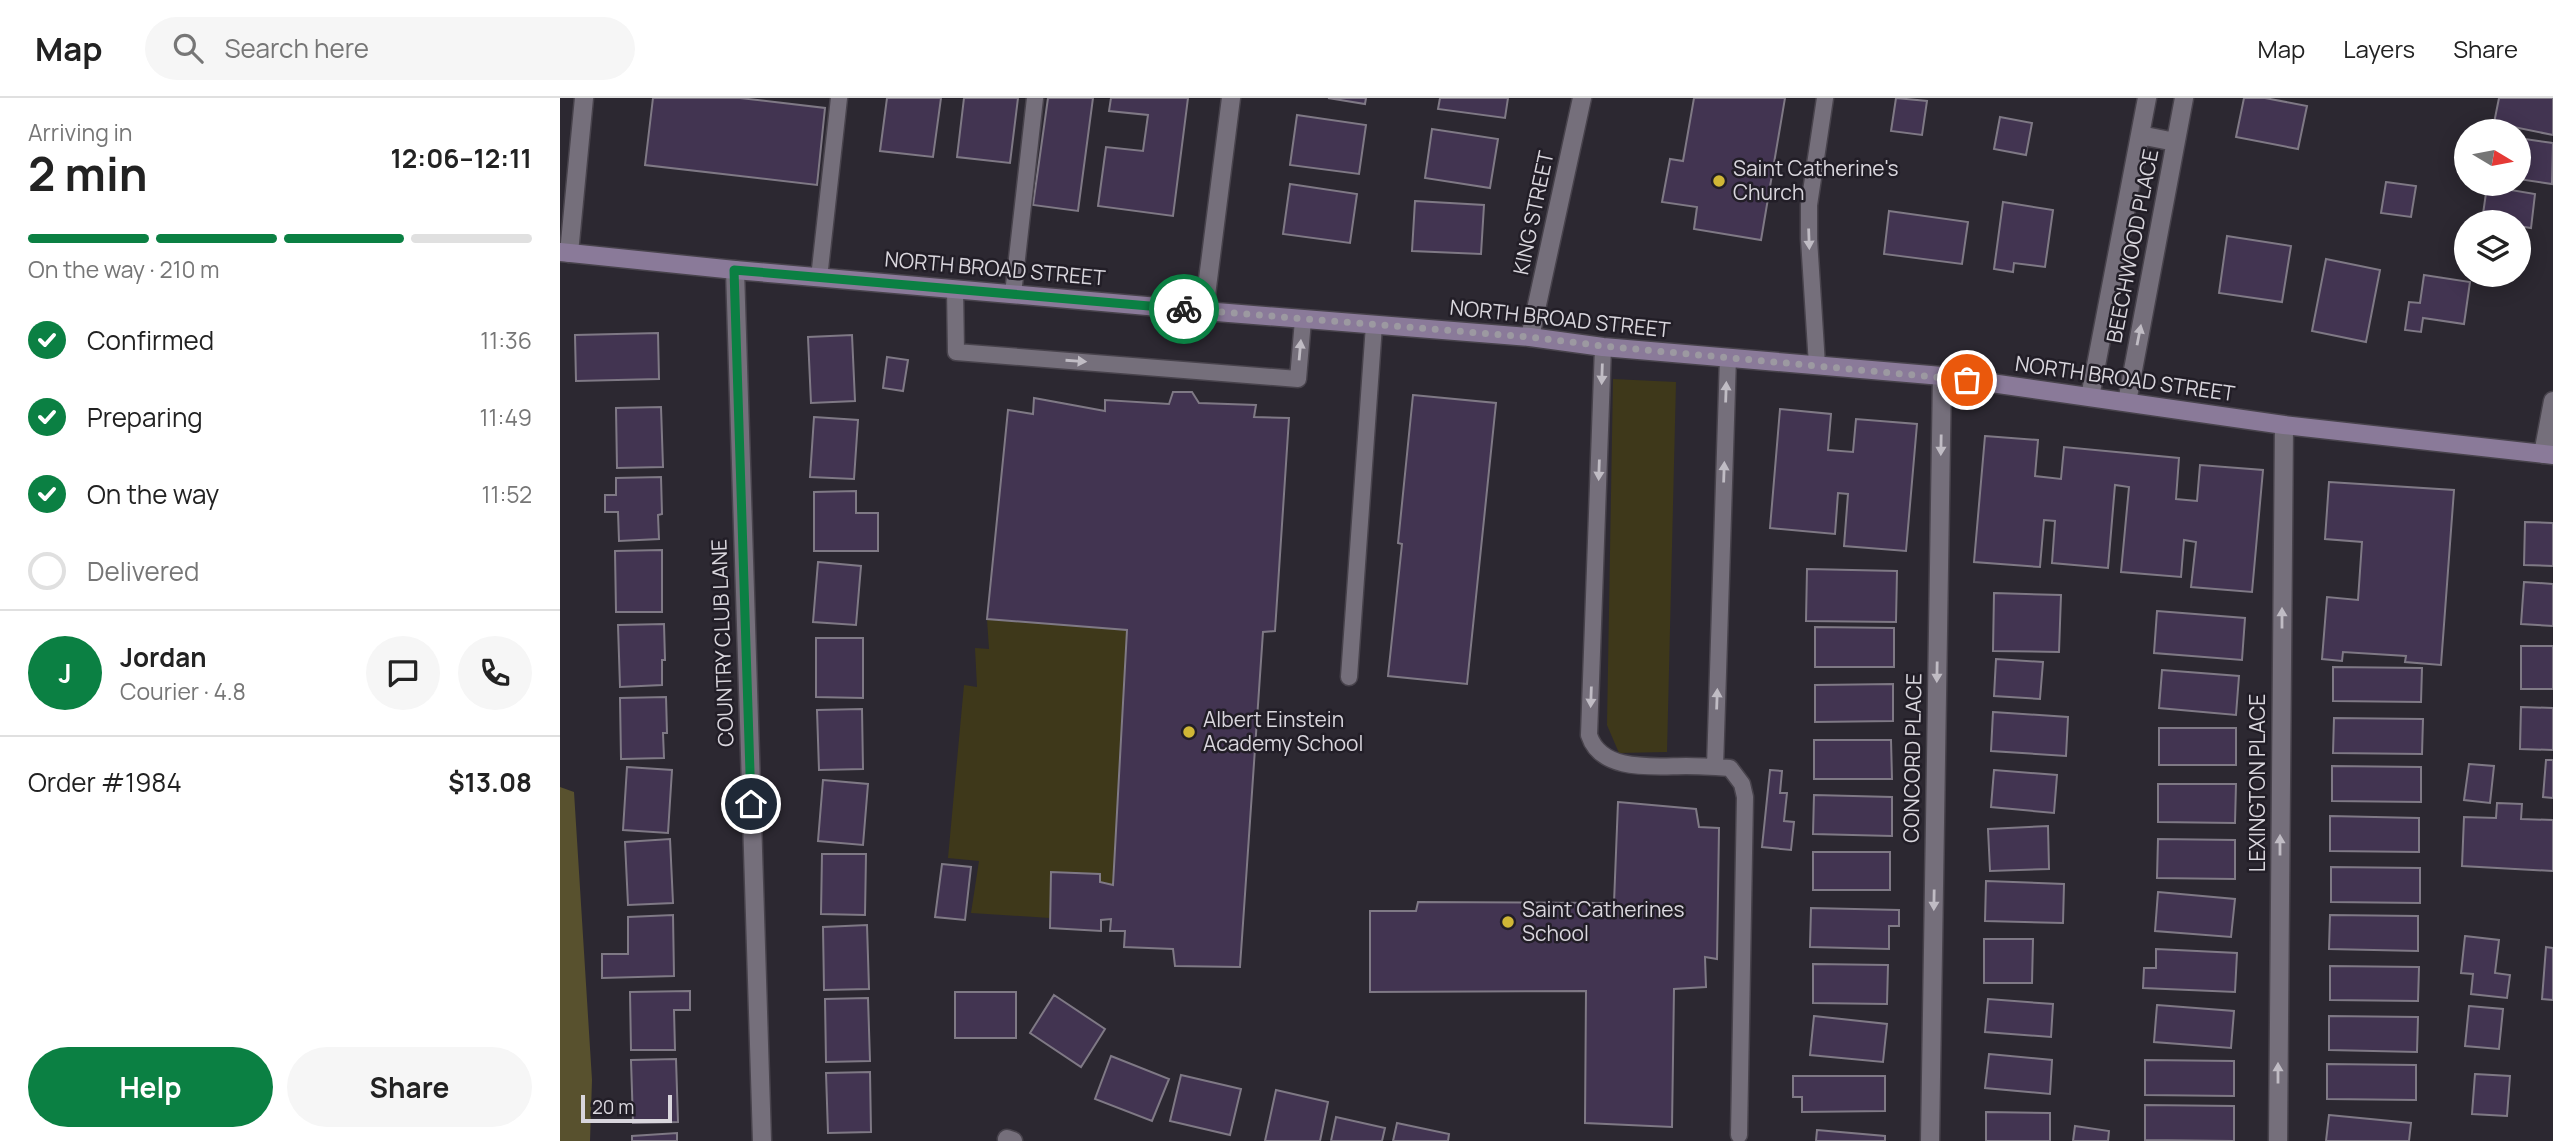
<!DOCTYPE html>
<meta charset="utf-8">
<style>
:root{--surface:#fff;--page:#f6f6f6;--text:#222;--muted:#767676;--line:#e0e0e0;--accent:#0b8043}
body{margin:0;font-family:Manrope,sans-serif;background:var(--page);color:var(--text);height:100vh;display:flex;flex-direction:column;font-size:26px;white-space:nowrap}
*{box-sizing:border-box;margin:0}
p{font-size:23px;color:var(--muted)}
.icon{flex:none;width:38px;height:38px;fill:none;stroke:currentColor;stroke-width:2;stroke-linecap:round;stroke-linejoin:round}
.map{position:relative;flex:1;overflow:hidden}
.details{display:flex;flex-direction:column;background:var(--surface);width:560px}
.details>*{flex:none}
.needle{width:46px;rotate:100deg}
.tools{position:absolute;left:1894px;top:21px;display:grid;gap:14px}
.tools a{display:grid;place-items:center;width:77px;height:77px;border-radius:50%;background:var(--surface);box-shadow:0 4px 18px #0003;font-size:35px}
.scale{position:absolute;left:21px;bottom:18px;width:91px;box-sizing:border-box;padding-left:7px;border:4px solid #d9d6dd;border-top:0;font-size:19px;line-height:24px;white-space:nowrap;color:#d9d6dd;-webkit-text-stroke:5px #221e27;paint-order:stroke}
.pin{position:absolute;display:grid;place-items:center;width:60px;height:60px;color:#fff;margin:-30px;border:4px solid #fff;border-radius:50%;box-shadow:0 2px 7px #0007}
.courier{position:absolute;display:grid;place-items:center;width:70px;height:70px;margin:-35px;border:5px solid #0b8043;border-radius:50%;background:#fff;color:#222;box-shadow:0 2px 9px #0007}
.headline em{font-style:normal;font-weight:700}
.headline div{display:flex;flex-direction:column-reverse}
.headline{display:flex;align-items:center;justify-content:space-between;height:119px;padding:0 28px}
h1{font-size:46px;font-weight:700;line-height:52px}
.bar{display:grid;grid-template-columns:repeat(4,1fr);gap:10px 7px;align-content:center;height:84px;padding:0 28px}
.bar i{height:9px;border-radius:5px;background:var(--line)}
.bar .active{background:var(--accent)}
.bar p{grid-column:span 4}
.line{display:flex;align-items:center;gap:18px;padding:0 28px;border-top:2px solid var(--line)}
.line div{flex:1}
.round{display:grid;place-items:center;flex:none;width:74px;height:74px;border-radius:37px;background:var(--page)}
ol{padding:0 28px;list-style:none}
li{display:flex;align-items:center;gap:21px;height:77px}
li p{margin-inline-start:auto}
li .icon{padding:7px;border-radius:50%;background:var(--accent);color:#fff;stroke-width:4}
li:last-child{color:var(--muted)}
li i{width:38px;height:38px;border:4px solid var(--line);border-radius:50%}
.button{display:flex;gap:14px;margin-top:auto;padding:14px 28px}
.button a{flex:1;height:80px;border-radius:42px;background:var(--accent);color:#fff;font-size:28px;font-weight:700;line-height:80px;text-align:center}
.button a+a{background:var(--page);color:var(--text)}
header{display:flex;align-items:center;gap:42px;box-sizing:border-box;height:98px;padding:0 35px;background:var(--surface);border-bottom:2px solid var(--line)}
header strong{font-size:33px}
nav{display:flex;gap:38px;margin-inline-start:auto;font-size:24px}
.search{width:490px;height:63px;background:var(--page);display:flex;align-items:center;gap:18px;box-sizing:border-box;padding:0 24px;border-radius:38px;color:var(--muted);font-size:26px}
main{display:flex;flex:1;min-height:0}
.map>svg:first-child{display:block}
.green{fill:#3e381a}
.forest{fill:#58512e}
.building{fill:#423451;stroke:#7f7985;stroke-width:2}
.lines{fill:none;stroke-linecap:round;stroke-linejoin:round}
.service-casing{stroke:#48434c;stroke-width:19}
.minor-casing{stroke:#48434c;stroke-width:21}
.secondary-casing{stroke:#48434c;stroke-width:21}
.service{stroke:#756f7b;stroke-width:16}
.minor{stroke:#756f7b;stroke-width:18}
.secondary{stroke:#8a7a99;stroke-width:18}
.oneway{fill:#c0bcc4}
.done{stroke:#9c99a1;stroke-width:7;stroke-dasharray:0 12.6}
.route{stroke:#0b8043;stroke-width:9}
.poi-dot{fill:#d0b736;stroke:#221e27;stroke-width:2.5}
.labels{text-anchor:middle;stroke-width:5;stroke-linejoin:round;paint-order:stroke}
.poi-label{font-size:21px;fill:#d9d6dd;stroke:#221e27;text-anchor:start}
.street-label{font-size:21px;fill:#d9d6dd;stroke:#221e27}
</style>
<header>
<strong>Map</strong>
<div class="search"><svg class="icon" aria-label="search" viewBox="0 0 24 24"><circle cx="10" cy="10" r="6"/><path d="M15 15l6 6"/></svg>Search here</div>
<nav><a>Map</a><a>Layers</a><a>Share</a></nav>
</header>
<main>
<section class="details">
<div class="headline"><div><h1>2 min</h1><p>Arriving in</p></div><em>12:06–12:11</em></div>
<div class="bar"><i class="active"></i><i class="active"></i><i class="active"></i><i></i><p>On the way · 210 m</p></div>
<ol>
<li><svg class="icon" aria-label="check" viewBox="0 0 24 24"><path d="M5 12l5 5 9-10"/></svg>Confirmed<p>11:36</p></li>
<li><svg class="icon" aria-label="check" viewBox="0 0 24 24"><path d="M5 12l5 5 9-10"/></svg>Preparing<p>11:49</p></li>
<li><svg class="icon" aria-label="check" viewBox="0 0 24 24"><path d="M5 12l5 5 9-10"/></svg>On the way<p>11:52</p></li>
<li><i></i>Delivered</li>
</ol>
<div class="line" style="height:126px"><b class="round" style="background:var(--accent);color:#fff">J</b><div><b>Jordan</b><p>Courier · 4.8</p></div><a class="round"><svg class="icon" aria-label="chat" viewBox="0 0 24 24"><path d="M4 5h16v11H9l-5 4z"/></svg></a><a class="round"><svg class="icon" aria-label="phone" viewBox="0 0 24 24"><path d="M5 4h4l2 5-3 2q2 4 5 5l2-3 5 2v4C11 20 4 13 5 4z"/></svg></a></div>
<div class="line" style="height:91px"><div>Order #1984</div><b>$13.08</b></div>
<div class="button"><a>Help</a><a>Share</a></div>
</section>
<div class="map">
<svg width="1993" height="1043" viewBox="0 0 1993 1043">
<rect width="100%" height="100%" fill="#2c2831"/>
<!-- green -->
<path class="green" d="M1053,281L1116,284L1107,654L1059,655L1047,627Z
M427,521L567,532L553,787L540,784L539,776L492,774L490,820L411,815L419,763L388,760L404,587L417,589L415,550L429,551Z"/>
<!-- forest -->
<path class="forest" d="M0,689L14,694L32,982L30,1043H0Z"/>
<!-- building -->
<path class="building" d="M93,0H180L265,10L257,87L85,67Z
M327,0H381L373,59L320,53Z
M404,0H458L450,65L397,59Z
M488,0H533L518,113L473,107Z
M551,0H628L613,118L538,108L546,49L583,53L588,17L549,13Z
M768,0H806L805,6Z
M880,0H948L945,20L878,11Z
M1134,0H1225L1201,142L1134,131L1137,109L1102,104L1110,61L1123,63Z
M1336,0L1367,3L1362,37L1331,33Z
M1684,0H1705L1747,8L1738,51L1676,39Z
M1939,0H1993V37L1934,25Z
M737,17L806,27L799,76L730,67Z
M1440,19L1472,25L1466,57L1434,51Z
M872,31L938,41L930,90L865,80Z
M1958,40L1993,45L1992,86L1958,81Z
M1826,84L1856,88L1851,119L1821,115Z
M730,86L797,96L790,145L723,136Z
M1927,88L1975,96L1971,130L1958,128V124L1922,123Z
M855,103L924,107L921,156L852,153Z
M1443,104L1493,112L1485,169L1454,165L1453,174L1434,171Z
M1329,113L1408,124L1402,166L1324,156Z
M1667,138L1731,148L1722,204L1659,195Z
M1766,161L1820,172L1806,244L1752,233Z
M1864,177L1910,184L1904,226L1863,220L1861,234L1845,232L1849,204L1860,205Z
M98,235L99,281L16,283L15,237Z
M292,237L295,303L251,305L248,239Z
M327,259L348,262L343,293L323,290Z
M613,294H632L639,305L696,307L694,319L729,320L715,533L703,534L680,869L615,868L613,851L564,849L565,833H550L551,821L541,822V833L490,830L491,774L540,776V784L553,787L567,532L427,521L448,312L473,316L474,300L545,313V302L609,306Z
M853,297L936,305L907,586L828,578L842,446L838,445Z
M101,309L103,369L57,370L56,310Z
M1220,311L1271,316L1268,352L1293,354L1296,321L1357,326L1346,453L1284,448L1288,396L1278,395L1275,436L1210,430Z
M254,319L298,322L294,381L250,379Z
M1425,338L1478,342L1475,378L1501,381L1504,349L1619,360L1616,401L1637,403L1640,367L1703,372L1692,494L1631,489L1636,444L1624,442L1621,479L1561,474L1569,389L1555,387L1548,470L1492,465L1495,423L1484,422L1480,469L1414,464Z
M101,379L102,416L98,417L99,441L59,443L58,414H45V397H56V380Z
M1769,384L1894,392L1881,567L1845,564L1846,558L1783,554L1782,563L1762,561L1767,499L1798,502L1802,444L1765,441Z
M296,393V415H318V453H254V394Z
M1965,424L1993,425V468L1964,467Z
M102,452V514H56L55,453Z
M258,464L301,468L296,527L253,524Z
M1247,471L1337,473L1336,524L1246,523Z
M1964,484L1993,486V528L1961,526Z
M1434,495L1501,497L1499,554L1433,553Z
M1597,513L1685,520L1682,562L1594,555Z
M104,526L105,562H102V587L60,589L58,527Z
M1255,529L1334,530V569H1255Z
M256,540H303V600L256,599Z
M1961,548H1993V591H1961Z
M1436,561L1483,564L1480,601L1434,598Z
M1773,569L1862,570L1861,604L1773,603Z
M1602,572L1679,578L1676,617L1599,610Z
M1333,586V623L1255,624V587Z
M106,599L107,635H103L104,660L61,661L60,600Z
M1961,609L1993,610V652L1960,651Z
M302,611L303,671L259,672L257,612Z
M1433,614L1508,619L1506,658L1431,653Z
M1774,620L1863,621L1862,656L1773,655Z
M1599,630H1676V667H1599Z
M1254,642H1331L1332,681H1254Z
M1986,662H1993V700L1983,699Z
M1909,666L1934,668L1930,705L1904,702Z
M1772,668L1861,669V704L1772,703Z
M67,669L112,672L108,735L63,732Z
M1210,672L1222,673L1220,695H1227L1224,723L1234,724L1231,752L1202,749Z
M1434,672L1497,677L1494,715L1431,709Z
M263,682L308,686L303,747L258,743Z
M1598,686H1676L1675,725L1598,724Z
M1254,697L1332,699V738L1253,736Z
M1058,704L1136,711L1139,729L1159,730L1157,861L1145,859L1146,889L1114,891L1112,1029L1025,1025L1026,893L810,894V813H856L858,804L1054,805Z
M1937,705L1962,706L1961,721L1993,722V773L1902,768L1904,719L1936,720Z
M1770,718L1859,720V754L1770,753Z
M1488,728L1489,771L1430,773L1428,731Z
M110,741L113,805L68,807L65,744Z
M1598,741L1675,742V781L1597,780Z
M1253,754H1330V792H1253Z
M262,756H306L305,817L261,816Z
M382,766L411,769L405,822L375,819Z
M1771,769L1860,770V805L1771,804Z
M1426,783L1504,786L1503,825L1425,823Z
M1598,794L1675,801L1671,839L1595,833Z
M1251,810L1339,812V828H1329V851L1250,849Z
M113,817L114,878L42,880V856H68V819Z
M1770,817L1858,818V853L1769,851Z
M307,827L309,891L264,892L263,829Z
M1905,838L1939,842L1935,875L1950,877L1947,900L1911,896L1913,876L1901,875Z
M1424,841H1473L1472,885H1424Z
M1986,849L1993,850V902L1982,901Z
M1596,851L1677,855L1675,894L1583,890L1584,870H1596Z
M1253,866L1328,867L1327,906L1253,905Z
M1770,868L1859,869L1858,903L1770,902Z
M130,893V912H114L115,952H71L70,894Z
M395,894H456V940H395Z
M494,897L545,931L521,969L470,935Z
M308,900L310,963L266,964L265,901Z
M1428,901L1493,906L1491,939L1425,934Z
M1597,907L1674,913L1671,950L1594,944Z
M1909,908L1943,911L1939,951L1905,948Z
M1254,918L1327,926L1323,964L1250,957Z
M1769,918L1858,919L1857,954L1769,952Z
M1429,956L1492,962L1490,996L1425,990Z
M551,958L609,981L592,1023L535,1001Z
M116,961L118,1024L73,1025L71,962Z
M1585,962L1674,963V998L1585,997Z
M1767,966L1856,967V1002L1767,1001Z
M310,974L311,1034L268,1035L266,975Z
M1915,976L1950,978L1947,1018L1912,1016Z
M621,977L681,991L670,1037L610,1023Z
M1233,978H1325V1013L1242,1014V999H1233Z
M716,992L768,1004L760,1043H705Z
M1585,1007L1674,1008V1043L1585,1042Z
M1426,1014L1490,1015V1043H1426Z
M1769,1017L1851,1025L1849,1043H1766Z
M776,1019L825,1030L822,1043H771Z
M837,1025L889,1036L888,1043H833Z
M1515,1028L1549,1033L1548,1043H1513Z
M1257,1032L1325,1038V1043H1256Z
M117,1035V1043H72V1038Z"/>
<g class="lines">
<defs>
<path id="service" d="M259,180L279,0
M395,191L396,254L738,281L743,222
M453,196L475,0
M1043,249L1029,637C1041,675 1095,668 1126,668C1140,668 1155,669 1170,670L1182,686L1185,699L1179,1037
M1257,267L1249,141V107L1265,0
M789,579L814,227
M1155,669L1168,259"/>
<path id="minor" d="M1580,37L1615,44
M9,155L24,0
M175,172L202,1043
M644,213L671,0
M970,239L1022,0
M1530,299L1587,0
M1567,304L1624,0
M1983,356L1993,303
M447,1041L453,1043
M1370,1043L1382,278
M1718,1043L1724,327"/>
<path id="secondary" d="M0,154L175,172L644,213L970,239L1043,249L1382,278L1724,327L1993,357"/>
</defs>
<!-- service casing -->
<use href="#service" class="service-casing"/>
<!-- minor casing -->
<use href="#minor" class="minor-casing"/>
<!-- secondary casing -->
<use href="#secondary" class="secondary-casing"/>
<!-- service -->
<use href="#service" class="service"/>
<!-- minor -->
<use href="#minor" class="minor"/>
<!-- secondary -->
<use href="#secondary" class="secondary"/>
</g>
<!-- one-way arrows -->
<defs><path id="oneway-solid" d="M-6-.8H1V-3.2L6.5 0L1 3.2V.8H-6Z" transform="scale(1.75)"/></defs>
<g class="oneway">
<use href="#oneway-solid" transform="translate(1249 141) rotate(88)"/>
<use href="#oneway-solid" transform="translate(1579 237) rotate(-79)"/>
<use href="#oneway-solid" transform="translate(740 252) rotate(-85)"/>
<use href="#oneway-solid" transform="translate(516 263) rotate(4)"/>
<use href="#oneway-solid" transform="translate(1042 276) rotate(92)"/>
<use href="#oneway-solid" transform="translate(1166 294) rotate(-88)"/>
<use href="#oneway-solid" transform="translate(1381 347) rotate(91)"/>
<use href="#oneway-solid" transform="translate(1039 372) rotate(92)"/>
<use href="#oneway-solid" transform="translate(1164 374) rotate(-88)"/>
<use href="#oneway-solid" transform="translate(1722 520) rotate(-90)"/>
<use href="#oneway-solid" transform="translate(1377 574) rotate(91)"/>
<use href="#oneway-solid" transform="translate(1031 599) rotate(92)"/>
<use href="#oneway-solid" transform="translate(1157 601) rotate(-88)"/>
<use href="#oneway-solid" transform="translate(1720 747) rotate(-90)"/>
<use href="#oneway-solid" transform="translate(1374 802) rotate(91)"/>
<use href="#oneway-solid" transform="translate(1718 975) rotate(-90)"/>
</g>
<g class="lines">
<!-- done -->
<path class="done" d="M624,211L970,239L1043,248L1407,282"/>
<!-- route -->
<path class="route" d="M191,706L174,172L624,211"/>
</g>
<!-- markers -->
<g class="poi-dot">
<circle cx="1159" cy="83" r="7"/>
<circle cx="629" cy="634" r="7"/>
<circle cx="948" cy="824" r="7"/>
</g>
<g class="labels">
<!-- poi labels -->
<g class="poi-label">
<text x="1173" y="78">Saint Catherine's<tspan x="1173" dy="24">Church</tspan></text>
<text x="643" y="629">Albert Einstein<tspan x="643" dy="24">Academy School</tspan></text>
<text x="962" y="819">Saint Catherines<tspan x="962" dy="24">School</tspan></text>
</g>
<!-- street labels -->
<g class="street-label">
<text transform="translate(974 115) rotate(-78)" y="7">KING STREET</text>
<text transform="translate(1573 148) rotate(-79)" y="7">BEECHWOOD PLACE</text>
<text transform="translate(435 171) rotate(5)" y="7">NORTH BROAD STREET</text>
<text transform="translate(1000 221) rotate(6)" y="7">NORTH BROAD STREET</text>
<text transform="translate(1565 281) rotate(8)" y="7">NORTH BROAD STREET</text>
<text transform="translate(163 545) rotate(-92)" y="7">COUNTRY CLUB LANE</text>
<text transform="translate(1353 660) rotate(-89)" y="7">CONCORD PLACE</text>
<text transform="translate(1698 685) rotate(-90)" y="7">LEXINGTON PLACE</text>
</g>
</g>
</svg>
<div class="tools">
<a><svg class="needle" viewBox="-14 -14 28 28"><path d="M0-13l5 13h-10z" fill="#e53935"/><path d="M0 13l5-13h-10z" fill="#767676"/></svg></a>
<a><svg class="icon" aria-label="layers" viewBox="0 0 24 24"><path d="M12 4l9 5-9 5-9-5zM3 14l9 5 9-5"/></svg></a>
</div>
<div class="scale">20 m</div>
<div class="pin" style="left:1407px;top:282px;background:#ea580c"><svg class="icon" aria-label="bag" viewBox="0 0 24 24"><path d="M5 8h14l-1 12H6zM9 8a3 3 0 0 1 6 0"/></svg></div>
<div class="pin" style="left:191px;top:706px;background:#1f2937"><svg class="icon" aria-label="home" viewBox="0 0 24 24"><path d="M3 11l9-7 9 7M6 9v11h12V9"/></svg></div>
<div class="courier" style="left:624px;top:211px"><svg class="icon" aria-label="bike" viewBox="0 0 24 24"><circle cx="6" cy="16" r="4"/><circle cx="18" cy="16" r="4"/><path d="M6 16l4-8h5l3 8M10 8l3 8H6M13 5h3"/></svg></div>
</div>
</main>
